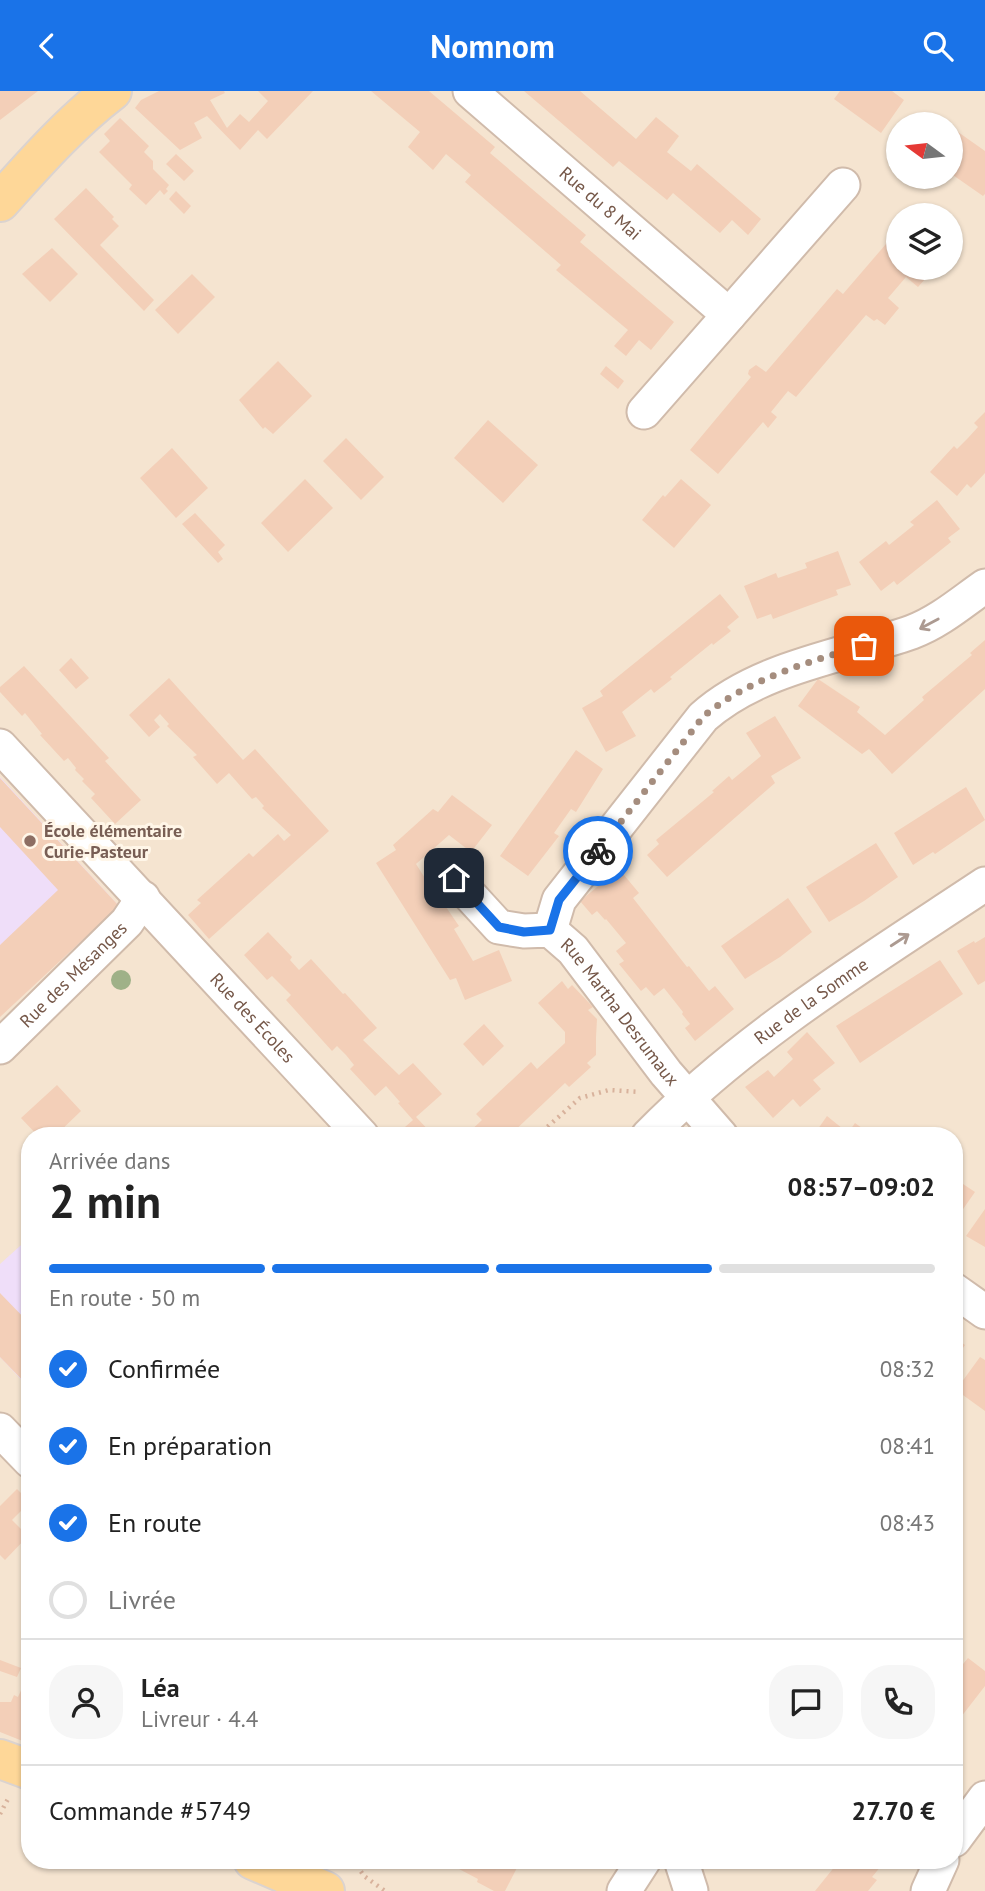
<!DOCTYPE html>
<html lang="fr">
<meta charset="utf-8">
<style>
:root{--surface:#fff;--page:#f6f6f6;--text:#222;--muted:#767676;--line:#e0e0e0;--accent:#1a73e8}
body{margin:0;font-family:"PT Sans",sans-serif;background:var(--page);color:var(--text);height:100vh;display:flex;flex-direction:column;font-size:26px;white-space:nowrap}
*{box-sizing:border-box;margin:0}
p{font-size:23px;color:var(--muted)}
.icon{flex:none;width:38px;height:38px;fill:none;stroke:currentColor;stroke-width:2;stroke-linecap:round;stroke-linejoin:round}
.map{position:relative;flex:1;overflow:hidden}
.sheet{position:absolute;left:21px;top:1036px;width:942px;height:742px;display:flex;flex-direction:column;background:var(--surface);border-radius:28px;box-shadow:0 2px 5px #0004}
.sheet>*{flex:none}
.needle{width:46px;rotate:285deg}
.buttons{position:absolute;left:886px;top:21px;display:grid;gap:14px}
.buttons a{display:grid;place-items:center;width:77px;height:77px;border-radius:50%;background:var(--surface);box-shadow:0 2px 5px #0004;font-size:35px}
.pin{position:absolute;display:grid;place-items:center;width:60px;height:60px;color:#fff;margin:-30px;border-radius:14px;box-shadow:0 4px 10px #0006}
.courier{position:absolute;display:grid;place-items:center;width:70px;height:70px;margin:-35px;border:5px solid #1a73e8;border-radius:50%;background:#fff;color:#222;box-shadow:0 2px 9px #0007}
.overview em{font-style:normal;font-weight:700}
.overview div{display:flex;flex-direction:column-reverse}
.overview{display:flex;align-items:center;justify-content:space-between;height:119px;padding:0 28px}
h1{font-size:46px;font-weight:700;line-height:52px}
.bar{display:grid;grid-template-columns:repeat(4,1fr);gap:10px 7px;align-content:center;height:84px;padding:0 28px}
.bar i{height:9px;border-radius:5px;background:var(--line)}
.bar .active{background:var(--accent)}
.bar p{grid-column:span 4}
.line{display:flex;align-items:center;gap:18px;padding:0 28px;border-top:2px solid var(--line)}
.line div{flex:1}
.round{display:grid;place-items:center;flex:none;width:74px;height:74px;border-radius:28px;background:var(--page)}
ol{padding:0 28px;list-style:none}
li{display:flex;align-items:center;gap:21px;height:77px}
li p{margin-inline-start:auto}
li .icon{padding:7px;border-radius:50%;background:var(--accent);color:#fff;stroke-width:4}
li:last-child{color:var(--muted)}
li i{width:38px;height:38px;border:4px solid var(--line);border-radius:50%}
header{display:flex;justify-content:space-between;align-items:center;height:91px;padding:0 28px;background:var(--accent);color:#fff;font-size:32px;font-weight:700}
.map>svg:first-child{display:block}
.residential{fill:#f5e4d0;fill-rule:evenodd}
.education{fill:#efdef9}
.building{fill:#f3cfb8}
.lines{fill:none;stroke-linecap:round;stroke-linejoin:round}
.minor-casing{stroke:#d0bbab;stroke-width:37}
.major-casing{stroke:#dbd3cf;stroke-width:42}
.path{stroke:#d8b29c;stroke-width:4.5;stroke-dasharray:2 5;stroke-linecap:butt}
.minor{stroke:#fff;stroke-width:33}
.major{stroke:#fed798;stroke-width:38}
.tree{fill:#9fb188}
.oneway{stroke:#ac9a91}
.done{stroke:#a58d7e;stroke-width:7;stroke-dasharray:0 12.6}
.route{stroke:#1a73e8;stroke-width:9}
.education-dot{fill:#8d6e63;stroke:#fff6e8;stroke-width:2.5}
.labels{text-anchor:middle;stroke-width:6;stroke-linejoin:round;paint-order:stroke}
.street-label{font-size:18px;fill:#755748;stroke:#fff6e8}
.education-label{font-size:18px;font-weight:bold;fill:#785e54;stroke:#fff6e8;text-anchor:start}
</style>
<header><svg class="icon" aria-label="back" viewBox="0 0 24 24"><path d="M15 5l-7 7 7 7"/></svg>Nomnom<svg class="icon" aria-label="search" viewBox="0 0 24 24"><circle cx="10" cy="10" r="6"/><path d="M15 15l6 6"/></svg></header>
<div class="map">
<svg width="985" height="1800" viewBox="0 0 985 1800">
<rect width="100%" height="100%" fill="#fdf2e2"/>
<!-- residential -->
<path class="residential" d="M0,0H985V1800H0ZM898,33H950V86H898ZM898,124H950V177H898ZM30,1045H954V1769H30Z"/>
<!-- education -->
<path class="education" d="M0,686L119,815L0,925Z
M30,1146V1298L0,1266V1173Z"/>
<!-- building -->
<path class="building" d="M0,0H38L0,29Z
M159,0H224L225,2L210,9L227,37L240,23L249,31L268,10L258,0H313L267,48L258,39L240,59L207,25L194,32L202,47L180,59L135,17L141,9Z
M371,0H429L495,56L490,62L586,144L580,151L674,231L651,259L639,249L626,265L614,255L628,239L556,179L561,174L465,91L471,84L446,63L433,79L408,56L420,41Z
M524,0H580L636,48L656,26L679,45L667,61L691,80L697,73L761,128L748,144L732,129L720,142L673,102L667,109L619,70L613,76Z
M840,0H892L904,9L881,42L834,8Z
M120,27L149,55L144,61L153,70V78L169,94L166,98L168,100L164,104L160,99L146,114L129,98L132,94L99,61L110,50L104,43Z
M950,41L955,45L958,41L985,60V103L983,105L950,82Z
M176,63L194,80L184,90L166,73Z
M86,97L114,126L112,128L119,135L100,154L154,209L144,220L54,128Z
M176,100L191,115L184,123L169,108Z
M898,139V177H935L918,196L906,186L888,207L899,217L885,234L877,228L874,230L866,224L796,306L788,300L771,321L777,326L768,337L763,331L718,383L690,359L751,286L748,283L749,279L756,274L766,281L837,198L843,203Z
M52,157L78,183L50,211L22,183Z
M192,183L215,206L178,243L155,219Z
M278,270L312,305L273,343L265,336L263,338L239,309Z
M606,275L624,290L618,298L600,283Z
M985,321V382L971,397L967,393L957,405L930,381L954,355L957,358L968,347L978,336L974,332Z
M488,329L538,374L503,412L454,367Z
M346,347L384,386L361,409L323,370Z
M172,357L208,397L176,427L140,387Z
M305,388L333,417L288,461L261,432Z
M681,388L711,414L674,457L642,429L663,404L665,406Z
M937,409L960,438L948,447L951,451L897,494L894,490L881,500L859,471L886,450L889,454L914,434L910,431Z
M195,422L225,454L218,461L223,468L218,472L182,433Z
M838,460L851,494L836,499L838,504L805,516L773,528L771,523L757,528L744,495L776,482L778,487L807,477L805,472Z
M720,503L739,526L727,536L731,540L713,554L712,552L670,586L672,588L654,602L651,598L622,621L636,645L606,661L582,617L603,605L600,600Z
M985,549V598L892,683L869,658L862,663L798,615L818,588L860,616L857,621L885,644L924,609L922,606L972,564L970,562Z
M71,567L89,587L76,598L59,579Z
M24,575L109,667L105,670L141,709L115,733L91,707L95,703L82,690L84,688L75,679L76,677L68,667L64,670L40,644L42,643L25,622L22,625L0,601V596Z
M169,587L243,669L255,658L329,740L209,848L188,824L201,812L197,809L249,762L253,766L278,743L284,750L291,744L262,717L264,715L256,706L252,708L229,682L217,693L193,666L197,664L167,635L169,633L160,623L154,629L160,636L149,646L129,624Z
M775,625L801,667L771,685L775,692L667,786L647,764L659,753L656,749L714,701L712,700L729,685L732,689L761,665L746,642Z
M576,659L603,678L576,721L571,718L554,742L559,745L528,785L500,765Z
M0,687L119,815L0,926V854L58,799L0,736Z
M966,696L985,729L935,763L933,761L913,774L894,742Z
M452,704L492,734L471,761L449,744L416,773L444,817L446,816L459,835L454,838L473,870L499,859L512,890L465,909L456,887L450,889L376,772L396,759L393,754L433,718L438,721Z
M876,752L898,786L864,810L829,831L806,796Z
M619,778L639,802L633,807L687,876L689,875L709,900L715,895L734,918L695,950L685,937L690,933L682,923L683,921L664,897L654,905L646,896L641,900L619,873L624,870L616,860L626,852L606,828L605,829L597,820L592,824L580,810Z
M788,807L812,841L780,866L745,888L721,855Z
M268,841L292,866L290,869L299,879L311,868L343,903L345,902L377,937L363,949L399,984L413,972L442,1003L416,1026L434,1045H399L397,1043L413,1029L398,1012L400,1011L386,995L375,1005L350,978L354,974L346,964L337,955L332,960L286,909L291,904L272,885L267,889L244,864Z
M985,846V890L978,894L957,860L974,850L975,852Z
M940,869L963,903L860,972L836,935Z
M562,890L568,898L572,894L593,916L588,919L597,928L596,946V964L587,972L591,976L569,996L565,992L509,1045H465L482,1029L476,1023L531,971L537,978L565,952V941L538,912Z
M484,933L504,955L483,975L463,953Z
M807,941L835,972L813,989L821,998L800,1016L793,1008L773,1027L745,996L768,979L774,986L793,968L787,961Z
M57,994L81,1020L55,1045H38L21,1027Z
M827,1025L848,1042L855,1032L873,1045H813Z
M954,1087L975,1101L954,1131Z
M985,1118V1156L966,1145Z
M0,1202L30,1233V1297L0,1266Z
M954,1246L965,1254L954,1270Z
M980,1266L985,1269V1320L956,1299Z
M17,1398L30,1411L12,1429L28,1445L5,1469L0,1464V1415Z
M968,1567L985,1580V1595L954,1635V1584Z
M0,1569L21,1577L17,1586L0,1580Z
M24,1593L30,1595V1653L0,1641V1611H11L14,1604L18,1606Z
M442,1769H521L505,1800H494L477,1791L478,1788Z
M840,1769H886L872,1786L877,1789L868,1800H815Z"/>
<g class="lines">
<defs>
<g id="minor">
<path id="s1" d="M470,0L729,224"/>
<path d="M644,321L843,94"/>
<path id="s2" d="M0,655L362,1045"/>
<path id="s3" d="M454,787L499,836L524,840L550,839L573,859L666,982L721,1045"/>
<path d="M550,839L559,809L703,626C759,576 844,565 912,541C939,531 962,511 985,495"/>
<path id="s4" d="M0,956L127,831L143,807"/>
<path id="s5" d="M648,1045C746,945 869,870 985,793"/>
<path d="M954,1199L985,1221"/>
<path d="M0,1339L30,1370"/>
<path d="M954,1749L985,1707"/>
<path d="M681,1769L691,1800"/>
<path d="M624,1800L644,1769"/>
<path d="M928,1800L942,1769"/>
</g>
<path id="major" d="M0,111C35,72 70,32 112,0
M0,1668L30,1679
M253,1769L325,1800"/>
</defs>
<!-- minor casing -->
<use href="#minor" class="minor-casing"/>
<!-- major casing -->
<use href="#major" class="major-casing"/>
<!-- path -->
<path class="path" d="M537,1045L580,1007L609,999L640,1001
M0,1723L9,1706
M353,1769L364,1785L385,1800"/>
<!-- minor -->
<use href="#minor" class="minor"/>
<!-- major -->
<use href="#major" class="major"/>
</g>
<!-- trees -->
<circle class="tree" cx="121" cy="889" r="10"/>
<!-- one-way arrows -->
<defs><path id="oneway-shaft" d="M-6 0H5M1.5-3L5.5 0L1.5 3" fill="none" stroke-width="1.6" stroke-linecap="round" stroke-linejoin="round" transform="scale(1.75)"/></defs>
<g class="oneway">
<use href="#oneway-shaft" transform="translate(929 533) rotate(152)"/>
<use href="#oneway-shaft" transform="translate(900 849) rotate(-33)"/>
</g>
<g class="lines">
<!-- done -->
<path class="done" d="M598,760L703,626C742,591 814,568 864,555"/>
<!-- route -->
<path class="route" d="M454,787L499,836L524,841L550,839L559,809L598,760"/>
</g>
<!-- markers -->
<circle class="education-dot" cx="30" cy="750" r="7"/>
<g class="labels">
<!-- street labels -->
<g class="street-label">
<text dy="6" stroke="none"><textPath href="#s1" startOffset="172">Rue du 8 Mai</textPath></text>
<text dy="6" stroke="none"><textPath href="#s4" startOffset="103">Rue des Mésanges</textPath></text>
<text dy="6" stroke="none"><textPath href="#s5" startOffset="212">Rue de la Somme</textPath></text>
<text dy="6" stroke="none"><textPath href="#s3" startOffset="226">Rue Martha Desrumaux</textPath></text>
<text dy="6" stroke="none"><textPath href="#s2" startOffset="371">Rue des Écoles</textPath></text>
</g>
<!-- education labels -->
<g class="education-label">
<text x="44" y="746">École élémentaire<tspan x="44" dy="21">Curie-Pasteur</tspan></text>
</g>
</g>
</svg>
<div class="buttons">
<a><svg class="needle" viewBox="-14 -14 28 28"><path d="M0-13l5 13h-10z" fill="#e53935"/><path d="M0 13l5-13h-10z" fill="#767676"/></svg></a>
<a><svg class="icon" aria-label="layers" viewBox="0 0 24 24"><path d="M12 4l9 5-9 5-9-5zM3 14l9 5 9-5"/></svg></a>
</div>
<div class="pin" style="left:864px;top:555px;background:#ea580c"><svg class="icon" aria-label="bag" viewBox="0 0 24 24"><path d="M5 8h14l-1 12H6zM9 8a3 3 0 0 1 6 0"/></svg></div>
<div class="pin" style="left:454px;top:787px;background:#1f2937"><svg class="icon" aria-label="home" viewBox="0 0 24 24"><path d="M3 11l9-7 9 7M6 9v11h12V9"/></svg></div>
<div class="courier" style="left:598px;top:760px"><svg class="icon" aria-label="bike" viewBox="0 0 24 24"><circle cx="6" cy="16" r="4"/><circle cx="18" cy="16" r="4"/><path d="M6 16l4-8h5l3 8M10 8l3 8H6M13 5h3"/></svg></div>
<section class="sheet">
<div class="overview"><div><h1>2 min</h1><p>Arrivée dans</p></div><em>08:57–09:02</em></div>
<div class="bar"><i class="active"></i><i class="active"></i><i class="active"></i><i></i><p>En route · 50 m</p></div>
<ol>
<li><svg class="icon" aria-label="check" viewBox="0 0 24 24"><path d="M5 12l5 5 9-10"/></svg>Confirmée<p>08:32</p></li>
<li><svg class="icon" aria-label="check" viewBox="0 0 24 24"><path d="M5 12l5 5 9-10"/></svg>En préparation<p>08:41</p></li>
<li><svg class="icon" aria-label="check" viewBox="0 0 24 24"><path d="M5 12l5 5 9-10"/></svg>En route<p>08:43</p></li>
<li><i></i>Livrée</li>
</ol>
<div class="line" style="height:126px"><a class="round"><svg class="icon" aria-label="person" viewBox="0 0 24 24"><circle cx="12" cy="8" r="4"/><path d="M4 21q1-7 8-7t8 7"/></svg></a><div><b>Léa</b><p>Livreur · 4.4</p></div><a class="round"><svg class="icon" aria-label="chat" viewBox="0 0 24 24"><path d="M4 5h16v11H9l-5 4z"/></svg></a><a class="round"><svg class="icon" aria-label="phone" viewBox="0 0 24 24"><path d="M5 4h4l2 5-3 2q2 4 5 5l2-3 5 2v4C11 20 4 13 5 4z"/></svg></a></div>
<div class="line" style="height:91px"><div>Commande #5749</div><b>27.70 €</b></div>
</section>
</div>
